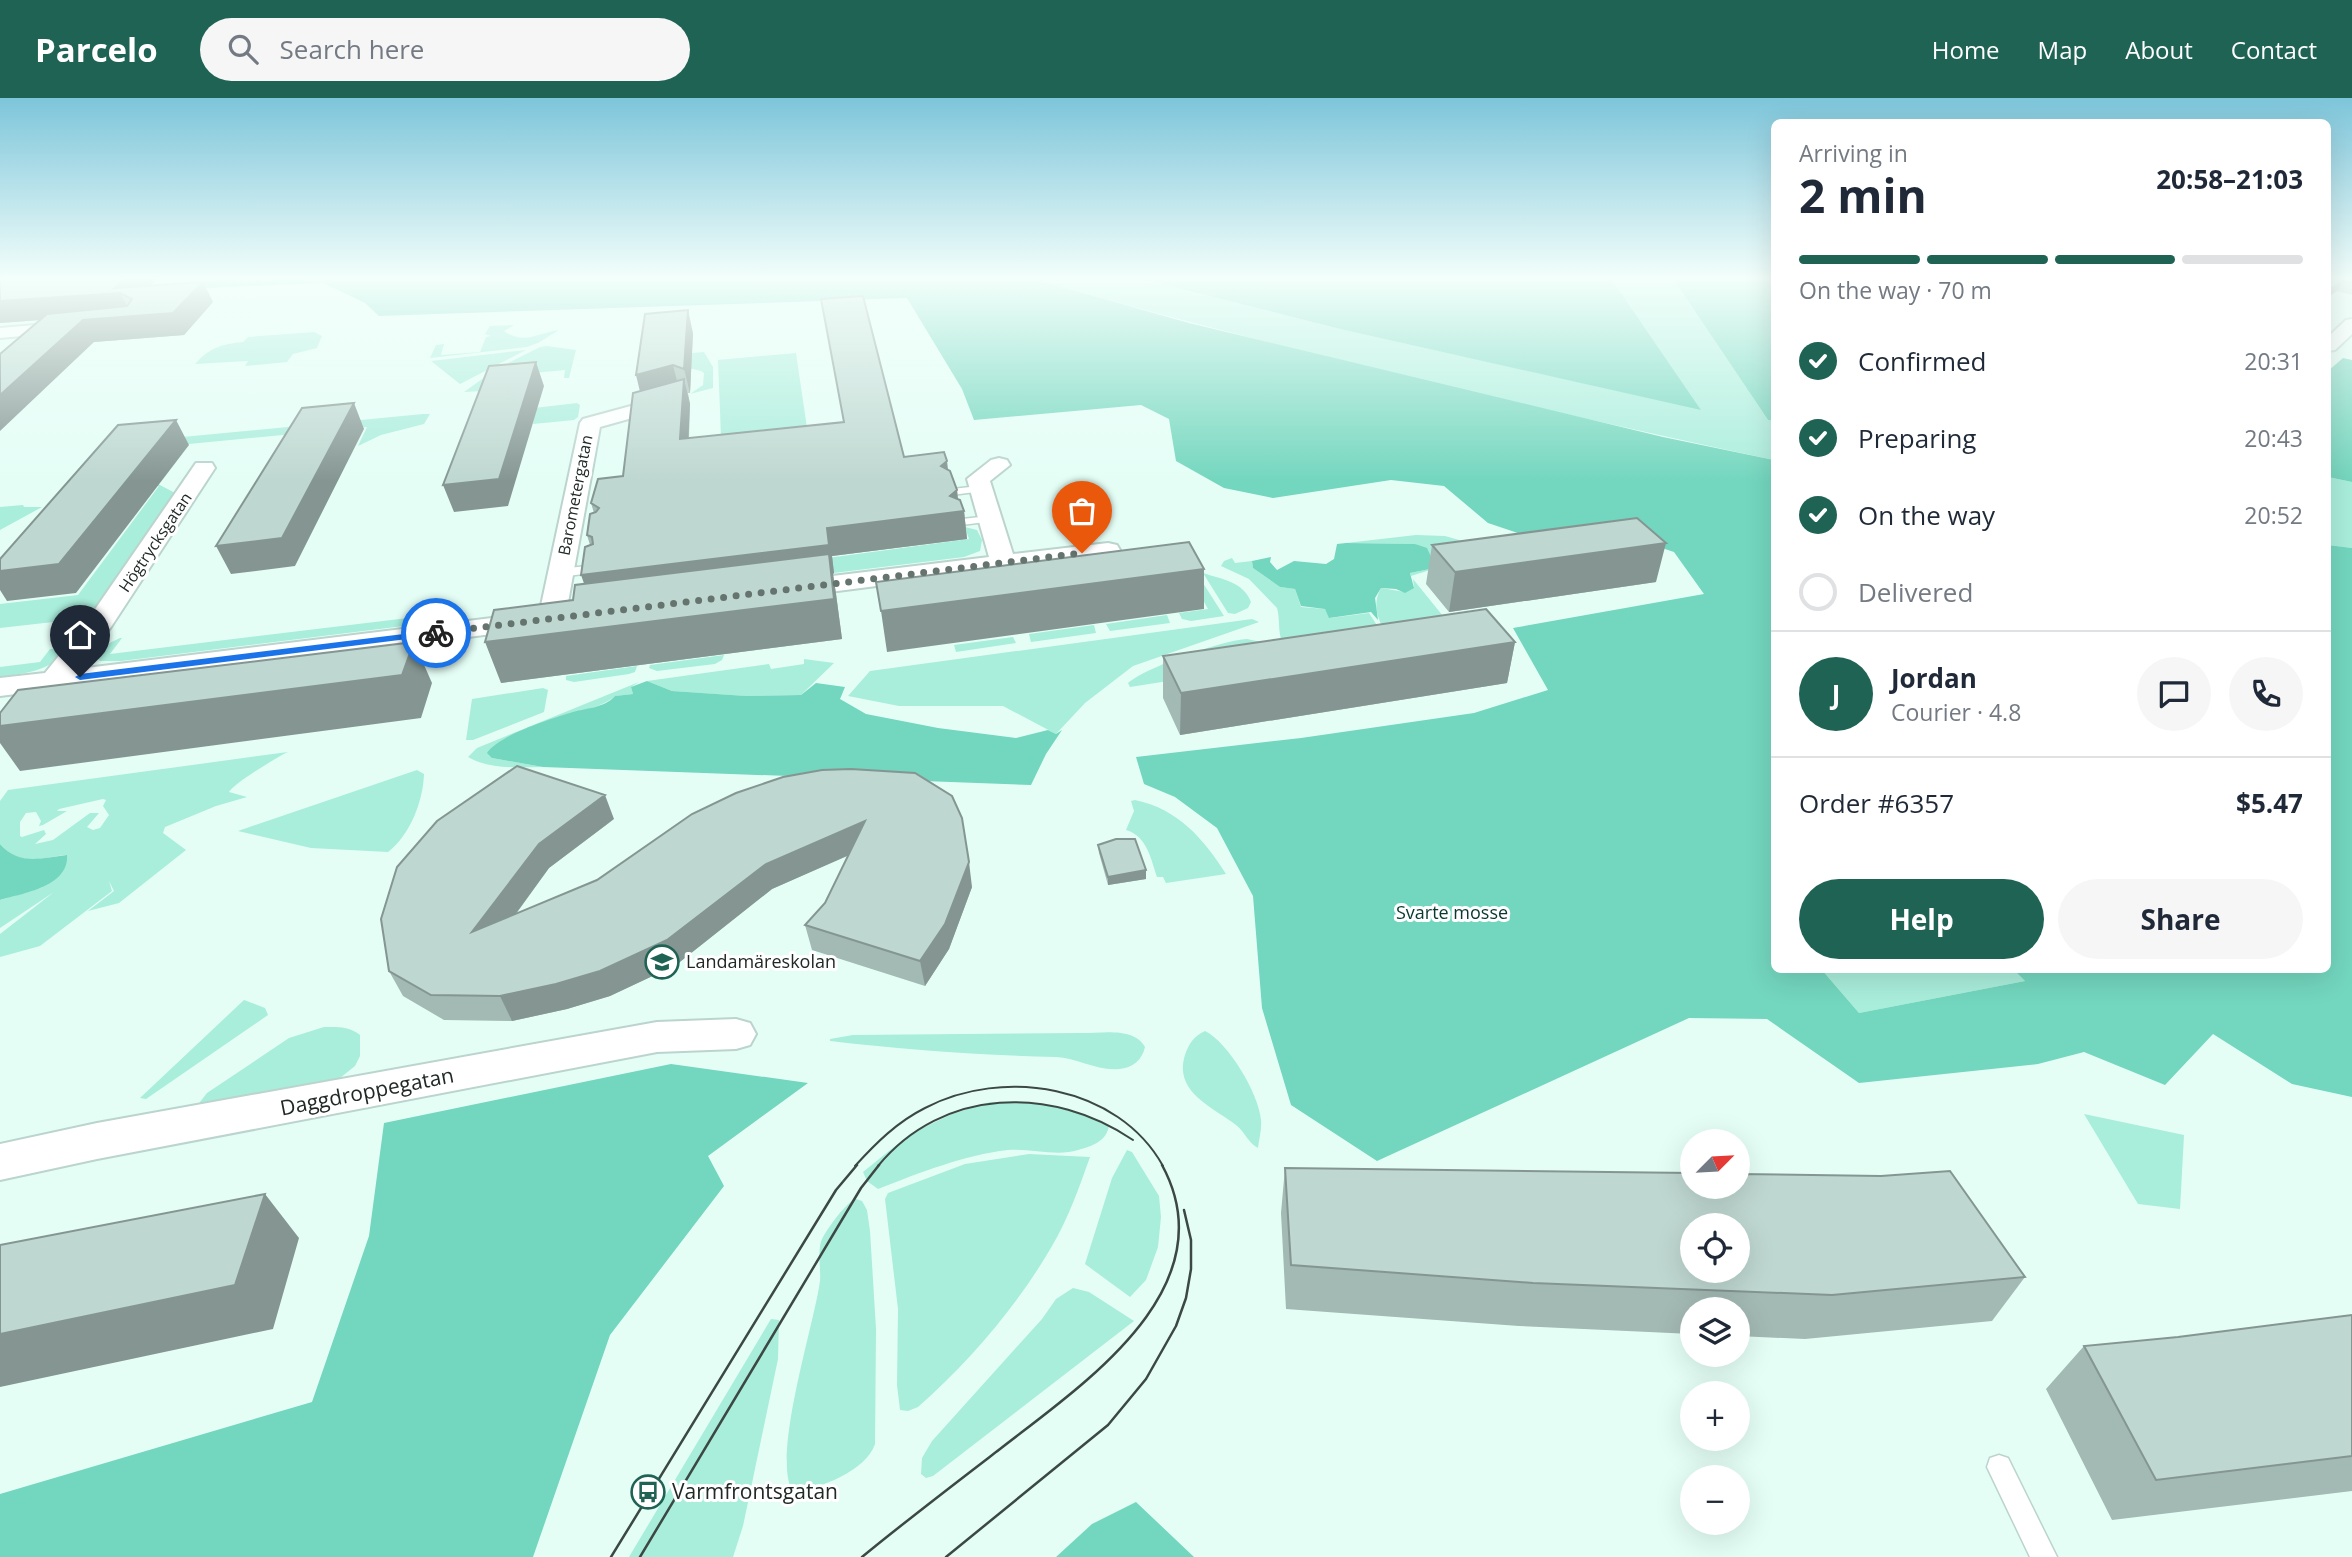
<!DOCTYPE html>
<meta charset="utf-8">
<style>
:root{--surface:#fff;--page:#f6f6f7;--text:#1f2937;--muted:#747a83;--line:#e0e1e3;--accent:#1f6355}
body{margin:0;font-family:"Open Sans",sans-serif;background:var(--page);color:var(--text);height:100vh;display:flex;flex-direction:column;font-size:26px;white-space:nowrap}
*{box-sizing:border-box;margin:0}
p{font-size:23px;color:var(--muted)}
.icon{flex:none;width:38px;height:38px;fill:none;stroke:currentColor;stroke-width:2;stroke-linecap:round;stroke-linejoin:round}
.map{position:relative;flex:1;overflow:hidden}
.details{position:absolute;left:1771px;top:21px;width:560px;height:854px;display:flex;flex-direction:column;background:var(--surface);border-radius:10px;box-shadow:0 7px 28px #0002}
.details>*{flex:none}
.needle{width:46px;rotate:66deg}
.fabs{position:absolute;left:1680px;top:1031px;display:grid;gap:14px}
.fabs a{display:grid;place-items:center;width:70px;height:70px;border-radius:50%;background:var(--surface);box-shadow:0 7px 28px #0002;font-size:35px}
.pin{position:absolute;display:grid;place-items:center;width:60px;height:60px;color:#fff;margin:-72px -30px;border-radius:50% 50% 50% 0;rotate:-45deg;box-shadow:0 0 7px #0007}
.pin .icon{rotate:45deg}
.courier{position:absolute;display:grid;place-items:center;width:70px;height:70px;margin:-35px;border:5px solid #1a73e8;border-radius:50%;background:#fff;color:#222;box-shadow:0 2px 9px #0007}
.head em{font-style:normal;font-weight:700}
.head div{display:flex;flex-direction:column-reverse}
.head{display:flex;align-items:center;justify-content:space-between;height:119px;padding:0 28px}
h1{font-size:46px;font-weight:700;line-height:52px}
.bar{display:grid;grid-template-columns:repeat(4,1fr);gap:10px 7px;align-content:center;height:84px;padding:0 28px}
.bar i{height:9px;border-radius:5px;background:var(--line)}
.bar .current{background:var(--accent)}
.bar p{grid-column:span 4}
.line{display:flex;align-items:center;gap:18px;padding:0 28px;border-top:2px solid var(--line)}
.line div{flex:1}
.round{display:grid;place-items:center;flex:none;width:74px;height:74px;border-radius:37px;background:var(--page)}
ol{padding:0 28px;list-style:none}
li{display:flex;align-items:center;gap:21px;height:77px}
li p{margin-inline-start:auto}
li .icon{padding:7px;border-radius:50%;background:var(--accent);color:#fff;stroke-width:4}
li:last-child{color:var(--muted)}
li i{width:38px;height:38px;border:4px solid var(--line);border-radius:50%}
.button{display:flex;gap:14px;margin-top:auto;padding:14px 28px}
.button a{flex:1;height:80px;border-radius:42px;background:var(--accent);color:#fff;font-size:28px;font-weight:700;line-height:80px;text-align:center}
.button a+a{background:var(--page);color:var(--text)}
header{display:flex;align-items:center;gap:42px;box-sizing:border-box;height:98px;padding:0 35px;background:var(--accent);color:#fff}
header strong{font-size:33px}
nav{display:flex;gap:38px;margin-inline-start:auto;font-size:24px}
.search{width:490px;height:63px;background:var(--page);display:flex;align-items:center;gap:18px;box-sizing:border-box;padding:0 24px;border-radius:38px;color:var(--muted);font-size:26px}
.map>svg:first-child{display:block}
.green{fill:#a9eddb;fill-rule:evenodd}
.forest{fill:#73d6be}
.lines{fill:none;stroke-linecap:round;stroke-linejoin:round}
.service-casing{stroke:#bbd4cd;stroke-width:3}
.minor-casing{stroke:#bbd4cd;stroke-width:4}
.service{fill:#fff;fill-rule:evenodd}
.minor{fill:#fff;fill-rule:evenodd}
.tram-far1{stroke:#3c4844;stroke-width:2}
.tram{stroke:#3c4844;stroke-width:2.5}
.wall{fill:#a3b9b3}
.shaded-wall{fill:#859692}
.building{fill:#bed7d0;stroke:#859692;stroke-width:2;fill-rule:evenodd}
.route{fill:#1a73e8}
.done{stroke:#65746f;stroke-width:7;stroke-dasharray:0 12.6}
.labels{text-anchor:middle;stroke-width:6;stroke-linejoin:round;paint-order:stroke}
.far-street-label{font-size:16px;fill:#202926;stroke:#fff}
.park-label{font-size:18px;fill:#08382e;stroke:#fff}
.poi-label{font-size:18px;fill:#202926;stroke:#fff;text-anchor:start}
.near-street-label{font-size:21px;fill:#202926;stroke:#fff}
.near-poi-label{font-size:21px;fill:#202926;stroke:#fff;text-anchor:start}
</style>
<header>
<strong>Parcelo</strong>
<div class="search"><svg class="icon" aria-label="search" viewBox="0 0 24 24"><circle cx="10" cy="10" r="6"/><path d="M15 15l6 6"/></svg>Search here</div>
<nav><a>Home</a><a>Map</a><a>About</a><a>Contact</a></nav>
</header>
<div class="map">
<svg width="2352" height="1459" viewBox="0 0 2352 1459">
<rect width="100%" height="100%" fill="#e4fef6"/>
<!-- green -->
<path class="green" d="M1026,179H1134L1340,231L1700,311L1610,179H1672L1768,322L1774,323V362C1524,309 1273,249 1026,179Z
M514,227L504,233C525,247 537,235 559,232L538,245L527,249L430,260L436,247L444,246L441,257L480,254L486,239L491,238L485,236L490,228Z
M314,234L322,238L317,250L293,256L287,264L245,268L248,263L195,266C209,250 222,246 243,244L248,239Z
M547,248L576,252L569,280H564L565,272L512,277L482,293L464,294L496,271L540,249Z
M526,252L460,286L431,263Z
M704,254L713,269V290L690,296L703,287L704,275L701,273L646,259Z
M796,255L807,330L721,339L718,262Z
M577,305L580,307L578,319L574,322L533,326L534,321L484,326L481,316Z
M423,316H430L424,326L381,337L358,348L367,329L168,348L151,342Z
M2328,379L2352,384V450L2328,447Z
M156,385L179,397L87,526L69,535L65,533L71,522L0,530V506L78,497L159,388L133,390Z
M23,407L24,409H42L0,432V409Z
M965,429L977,432L982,442L980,453L964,459L598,504L574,499L573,494L969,441Z
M1416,437L1445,438L1466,444L1430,472L1411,478L1410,475L1430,471L1431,459L1415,446L1346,445Z
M1232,460L1235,465L1252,463L1253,470L1280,489L1295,491L1301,509L1325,511L1330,520L1369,515L1382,535L1385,533C1376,519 1373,504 1381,490L1405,494L1414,489L1413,481L1447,523L1419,530L1420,534L1410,539L1414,543L1427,545C1399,549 1307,572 1287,551C1276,539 1281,524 1277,510L1249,481L1221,468L1224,463Z
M1196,474L1224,518L1191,523L1182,521L1179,515L1208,511L1191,481Z
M1203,475C1221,481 1244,484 1251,504L1248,510L1235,516L1228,515Z
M433,517L443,518L444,523L121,563H100L95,558L99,550L120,540H122L110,556Z
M1167,517L1170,525L1110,533L1106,526Z
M1252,521L1259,524L1133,568L1085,605L1056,636L1003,608H899L848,598L870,573Z
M1094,527L1096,535L1031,544L1029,536Z
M1013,539L1016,545L956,554L954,547Z
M1247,541L1261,544L1181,581L1130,589L1128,585C1147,569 1223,542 1247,541Z
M63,550L64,552C51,574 24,575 0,579V569L40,564L50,551Z
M724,557L722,562L715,566L657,573L649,570L650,567Z
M804,561L834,565L801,597L745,598L672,593L647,583L769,566L771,571L804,566Z
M637,568L635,574L629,576L574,584L566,582V578Z
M639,584L631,589L633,596L615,598C603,612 537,622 515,637C506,642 499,653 492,660L543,669C518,669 491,672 468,659L477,650Z
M543,590L548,592L544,614L473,642H466L472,601Z
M288,654C277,659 233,686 229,694L247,699L216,708L165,729L163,735L186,752L119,805L88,813L114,793L109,783L112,793L40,848L0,859V836L54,794L0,830V802L41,790L66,757C39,760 20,769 0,746V703L8,692ZM103,701L106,702L103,708L109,717L100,730L93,732L87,729L99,715H90L53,742L35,746L46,736L44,732L22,739L20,738V724L26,715L36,714L41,723L39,728L43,727L67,713H57L59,711Z
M417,672L424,676C423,704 410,737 388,754L311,750L238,733Z
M1135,702C1178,711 1203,740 1226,776L1166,785L1163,779H1157C1151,761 1147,738 1126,732L1134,713L1131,703Z
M1822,872H2014L2025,883L1859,915Z
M244,902L265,910L268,917L146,1001L140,1000Z
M324,929C337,929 349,928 360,937V958L355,968L335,984L196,1009L207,995L289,940Z
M1205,933C1228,944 1259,996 1261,1022C1262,1031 1259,1041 1258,1050C1248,1045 1245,1034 1236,1027C1213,1009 1173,994 1185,957C1189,945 1194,938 1205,933Z
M1082,935C1103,935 1134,929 1145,949C1142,962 1133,970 1119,971C1097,973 1077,960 1056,959C980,957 906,952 830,943V941L853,937Z
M990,1004C1033,1003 1070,1008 1109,1028C1106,1044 1092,1048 1078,1052C1057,1059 1030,1050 1008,1052C964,1057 919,1075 878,1091L867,1083L863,1074L910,1036L952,1016Z
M2084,1016L2184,1037L2180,1111L2138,1106Z
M1127,1052L1132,1054L1159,1098L1161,1119L1158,1149L1146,1182L1130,1199L1085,1166L1112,1080Z
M1029,1056L1090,1059C1079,1090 1068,1121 1052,1148C1018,1207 969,1264 918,1309L908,1313L900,1312L897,1287L898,1211L885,1101L888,1095L965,1066Z
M856,1101L862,1103L867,1112L870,1133L876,1231L875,1346C866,1373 819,1391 793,1394C771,1360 814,1228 820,1183C821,1171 817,1152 822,1141C827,1131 847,1103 856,1101Z
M1073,1190L1089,1194L1134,1223L933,1378L926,1380L921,1376L922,1360L932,1343L1042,1221L1056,1201Z
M771,1221L779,1222L778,1261L743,1428L733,1459H629Z"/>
<!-- forest -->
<path class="forest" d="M214,179H1026L1189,225L1663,339L1774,362V872H1822L1859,915L2025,883L2014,872H2328V447L2352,450V999L2292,986L2213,936L2165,987L2084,954L2038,966L1859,985L1767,921L1689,920L1377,1063L1291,1007L1262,910L1253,798L1217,730L1175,699L1144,686L1136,659L1301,640L1474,615L1548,592L1513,530L1704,496L1674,454L1629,439L1533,440L1488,425L1444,388L1391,382L1273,400L1224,390L1176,363L1169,321L1141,307L974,322L962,291L907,200L379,218L365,205L323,185L202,190L198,186Z
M1134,179H1610L1701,312L1340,231Z
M1672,179H1774V323L1768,322Z
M2343,260L2352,262V384L2328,379V273Z
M1346,445L1415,446L1427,450L1431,459L1430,471L1410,475L1414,490L1405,495L1396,491L1381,490L1375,500L1378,522L1371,514L1329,520L1325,511L1301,508L1295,491L1280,489L1253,470L1252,463L1271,459L1270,464L1277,472L1294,463L1326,466L1334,461L1337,446Z
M647,583L672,593L746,598L801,597L816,585L845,589L840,601L866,616L938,630L1016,640L1048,632L1056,636L1062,632L1046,656L1031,687L543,669L492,660L487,655C498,638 549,621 570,615C585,610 605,610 615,598L633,596L631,589Z
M0,746C19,768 41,760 67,757C69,789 23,795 0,802Z
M671,966L808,985L708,1058L724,1088L610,1237L533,1459H0V1396L312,1304L369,1138L384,1025Z
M1136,1404L1194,1459H1056L1092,1426Z"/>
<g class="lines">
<defs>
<path id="service" d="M979,388L984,391L983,393L952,397L947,394L952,391Z
M989,418L995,421L993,423L962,427L956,424L962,421Z
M595,467L599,468V474L560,479L554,475L560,471Z
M1999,1357L2008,1360L2057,1459H2030L1987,1369L1990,1360Z"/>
<path id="minor" d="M2352,221V236L2335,252L2328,253V239L2346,222Z
M71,224L77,225L80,229L77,233L0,240V230Z
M675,296L682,298L685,302L682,306L600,329L565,521L562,527C550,529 543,528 532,531L0,598V580L45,575L87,523L196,365H212L215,370L111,529L78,571L532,515L539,517L580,325L583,321Z
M999,360L1007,362L1010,367L990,383L1013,456L1108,445L1117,447L1120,452L1117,457L791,499L782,497L778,491L782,485L791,483L989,459L967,381L991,362Z
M736,921L750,925L756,936L750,947L736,951L657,954L97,1061L0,1082V1046L97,1025L657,924Z"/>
</defs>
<!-- service casing -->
<use href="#service" class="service-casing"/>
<!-- minor casing -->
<use href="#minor" class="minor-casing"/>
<!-- service -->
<use href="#service" class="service"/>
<!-- minor -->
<use href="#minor" class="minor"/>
<!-- tram-far1 -->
<path class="tram-far1" d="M855,1068C876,1045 897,1024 925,1010C1003,969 1118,987 1163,1068
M878,1068C943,989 1052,987 1133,1042"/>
<!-- tram -->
<path class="tram" d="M611,1459L836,1092L857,1067
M640,1459L861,1090L879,1067
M862,1459C907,1422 953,1387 1000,1351C1082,1287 1229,1190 1162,1067
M946,1459L1108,1327L1146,1281L1176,1228L1186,1200L1191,1171V1142L1184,1112"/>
</g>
<!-- wall -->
<path class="wall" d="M0,179H154L155,183L150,188L203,184L213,204L184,237L94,244L40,222L0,225Z
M2328,179H2352V197L2337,193Z
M693,235L690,295H688L690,306L689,340L904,359L948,372L957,392L958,401L964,413L967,441L832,458L834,475L833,476L836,496L842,541L501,585L573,502L584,486L590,447L587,437L594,415L591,405L623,378L640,294Z
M1432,447L1656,484L1449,514L1426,486Z
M1515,544L1507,585L1180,637L1163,600V558Z
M692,716L972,789L949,851L925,888L812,852L805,827L825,805L848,757L772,791L676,867L610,898L567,911L512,923L444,922L403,898L389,873L614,721L549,770L516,816L597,782Z
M1098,747L1146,772V781L1108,787L1099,755Z
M1285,1070L2025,1179L1992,1223L1805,1241L1738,1238V1211H1692V1236L1519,1228L1286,1211L1281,1115Z
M2352,1217V1393L2112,1422L2046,1291L2084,1248L2178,1239Z"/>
<!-- shaded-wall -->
<path class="shaded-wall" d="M127,179H154L155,183L133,204L132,201L120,195L131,215L0,225V203L115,190Z
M2343,183L2337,193L2328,199V192Z
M203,184L213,204L184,237L94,244L0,333V297L83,222Z
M688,212L693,235L690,295L684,271Z
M536,264L544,288L508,408L454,414L443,387Z
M673,267L679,291L642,302L636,277Z
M684,281L690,306L687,367L680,341Z
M354,305L364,331L295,468L231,476L216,448Z
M176,322L189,347L76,495L7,503L0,492V473Z
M947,363L950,389L941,368Z
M957,392L959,414L964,413L967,441L832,458L834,475L833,476L836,496L842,541L501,585L485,544L591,505L581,477L827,430L950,398Z
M1666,445L1656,484L1449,514L1455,474Z
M1204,471V511L887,554L881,513Z
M414,544L432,585L421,620L20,673L0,645V628Z
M1515,544L1507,585L1180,637L1181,595Z
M605,697L614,721L549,770L484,859L472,834L539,746Z
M865,723L870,748L772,791L676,867L610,898L567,911L512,923L500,898L766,766Z
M969,764L972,789L949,851L925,888L920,863Z
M1146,772V781L1108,787V779Z
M265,1096L299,1140L273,1231L0,1289V1236Z"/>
<!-- building -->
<path class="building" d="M0,179H127L115,190L203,184L173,215L83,222L0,297V256L47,216L127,208L132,201L120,195L0,203Z
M2328,179H2352V185L2343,183L2328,192Z
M863,198L904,359L944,354L947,363L941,368L950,373L957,392L950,398L960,402L964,413L827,430L829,447L581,477L585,449L593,446L592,439L587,437L590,416L596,414L599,410L591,405L598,381L623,378L633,295L684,281L680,341L844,324L821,201Z
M688,212L684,271L673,267L636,277L645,216Z
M536,264L499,381L443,387L489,268Z
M354,305L282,440L216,448L302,310Z
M176,322L59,466L0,473V461L118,327Z
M1637,420L1666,445L1455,474L1432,447Z
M1189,444L1204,471L881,513L876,484Z
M829,456L834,501L485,544L494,512L573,502L575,487Z
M1486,511L1515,544L1181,595L1163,558Z
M414,544L402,577L0,628V615L18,592Z
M517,668L605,697L539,746L472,834L597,782L692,716L736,695L783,679L822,672L851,671L915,675L952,698L962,720L969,764L945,826L920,863L805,827L825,805L865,723L766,766L667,842L600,873L556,886L500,898L431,897L389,873L381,821L397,769L437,723Z
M1116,741H1135L1146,772L1108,779L1098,747Z
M1285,1070L1692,1075V1088H1738V1076L1881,1078L1950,1073L2025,1179L1832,1197L1533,1185L1291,1167ZM1692,1127H1738V1172H1692Z
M265,1096L235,1187L0,1236V1147Z
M2352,1217V1358L2156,1382L2084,1248L2178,1239Z"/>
<!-- sky -->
<linearGradient id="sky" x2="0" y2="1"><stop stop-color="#7dc5da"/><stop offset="0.47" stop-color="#f3fffb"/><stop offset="1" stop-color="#f3fffb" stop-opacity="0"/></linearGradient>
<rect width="2352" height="384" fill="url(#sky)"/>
<!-- route -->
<path class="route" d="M436,532L439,533V537L80,582L75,579L80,576Z"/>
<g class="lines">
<!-- done -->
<path class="done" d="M436,535L1082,455"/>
</g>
<!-- icons -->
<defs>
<symbol id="school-ring" viewBox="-11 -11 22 22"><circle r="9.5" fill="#fff" stroke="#1f6355" stroke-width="1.5"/><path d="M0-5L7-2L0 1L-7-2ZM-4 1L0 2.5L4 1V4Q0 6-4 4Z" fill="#1f6355"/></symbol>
<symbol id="bus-ring" viewBox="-11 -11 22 22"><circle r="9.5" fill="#fff" stroke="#1f6355" stroke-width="1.5"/><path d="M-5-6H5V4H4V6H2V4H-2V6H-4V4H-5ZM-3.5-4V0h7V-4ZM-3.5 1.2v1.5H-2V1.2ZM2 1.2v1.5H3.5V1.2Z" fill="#1f6355"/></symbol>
</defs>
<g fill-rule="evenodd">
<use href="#school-ring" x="643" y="845" width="38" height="38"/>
<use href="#bus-ring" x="629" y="1375" width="38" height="38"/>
</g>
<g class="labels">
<!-- far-street labels -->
<g class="far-street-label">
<text transform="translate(575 397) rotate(-79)" y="6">Barometergatan</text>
<text transform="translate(155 444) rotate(-56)" y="6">Högtrycksgatan</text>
</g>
<!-- park labels -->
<g class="park-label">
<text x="1452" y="821">Svarte mosse</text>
</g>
<!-- poi labels -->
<g class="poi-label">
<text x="686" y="870">Landamäreskolan</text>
</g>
<!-- near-street labels -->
<g class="near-street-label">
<text transform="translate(367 994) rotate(-11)" y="7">Daggdroppegatan</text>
</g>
<!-- near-poi labels -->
<g class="near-poi-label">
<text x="672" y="1401">Varmfrontsgatan</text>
</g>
</g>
</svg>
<div class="fabs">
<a><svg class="needle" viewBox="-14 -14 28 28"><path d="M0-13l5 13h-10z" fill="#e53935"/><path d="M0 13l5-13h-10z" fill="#747a83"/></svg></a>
<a><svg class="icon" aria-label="locate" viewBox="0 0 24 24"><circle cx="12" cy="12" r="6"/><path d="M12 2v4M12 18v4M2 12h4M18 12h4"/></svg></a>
<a><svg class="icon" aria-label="layers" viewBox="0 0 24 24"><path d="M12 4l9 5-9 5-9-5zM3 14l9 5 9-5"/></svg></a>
<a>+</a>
<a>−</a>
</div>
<div class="pin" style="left:1082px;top:455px;background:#ea580c"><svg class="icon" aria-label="bag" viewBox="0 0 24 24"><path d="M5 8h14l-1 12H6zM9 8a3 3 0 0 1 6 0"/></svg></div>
<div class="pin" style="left:80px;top:579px;background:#1f2937"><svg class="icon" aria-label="home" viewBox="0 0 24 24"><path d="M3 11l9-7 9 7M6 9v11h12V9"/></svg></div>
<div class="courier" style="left:436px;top:535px"><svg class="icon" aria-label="bike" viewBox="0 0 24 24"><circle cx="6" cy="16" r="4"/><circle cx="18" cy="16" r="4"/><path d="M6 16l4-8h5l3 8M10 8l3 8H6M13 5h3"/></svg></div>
<section class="details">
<div class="head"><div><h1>2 min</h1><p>Arriving in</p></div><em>20:58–21:03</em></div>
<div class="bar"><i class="current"></i><i class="current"></i><i class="current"></i><i></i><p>On the way · 70 m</p></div>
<ol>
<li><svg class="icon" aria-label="check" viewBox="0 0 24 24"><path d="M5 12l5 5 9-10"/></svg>Confirmed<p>20:31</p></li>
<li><svg class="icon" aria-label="check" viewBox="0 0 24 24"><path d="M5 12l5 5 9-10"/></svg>Preparing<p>20:43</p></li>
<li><svg class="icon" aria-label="check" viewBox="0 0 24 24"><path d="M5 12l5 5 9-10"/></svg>On the way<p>20:52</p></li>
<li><i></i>Delivered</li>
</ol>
<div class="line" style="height:126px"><b class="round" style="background:var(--accent);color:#fff">J</b><div><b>Jordan</b><p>Courier · 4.8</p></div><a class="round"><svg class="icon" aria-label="chat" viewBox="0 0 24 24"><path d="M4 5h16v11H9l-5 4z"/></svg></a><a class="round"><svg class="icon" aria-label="phone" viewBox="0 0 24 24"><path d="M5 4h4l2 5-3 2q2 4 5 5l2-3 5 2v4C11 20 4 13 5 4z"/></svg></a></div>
<div class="line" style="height:91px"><div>Order #6357</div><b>$5.47</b></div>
<div class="button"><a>Help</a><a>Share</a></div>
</section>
</div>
